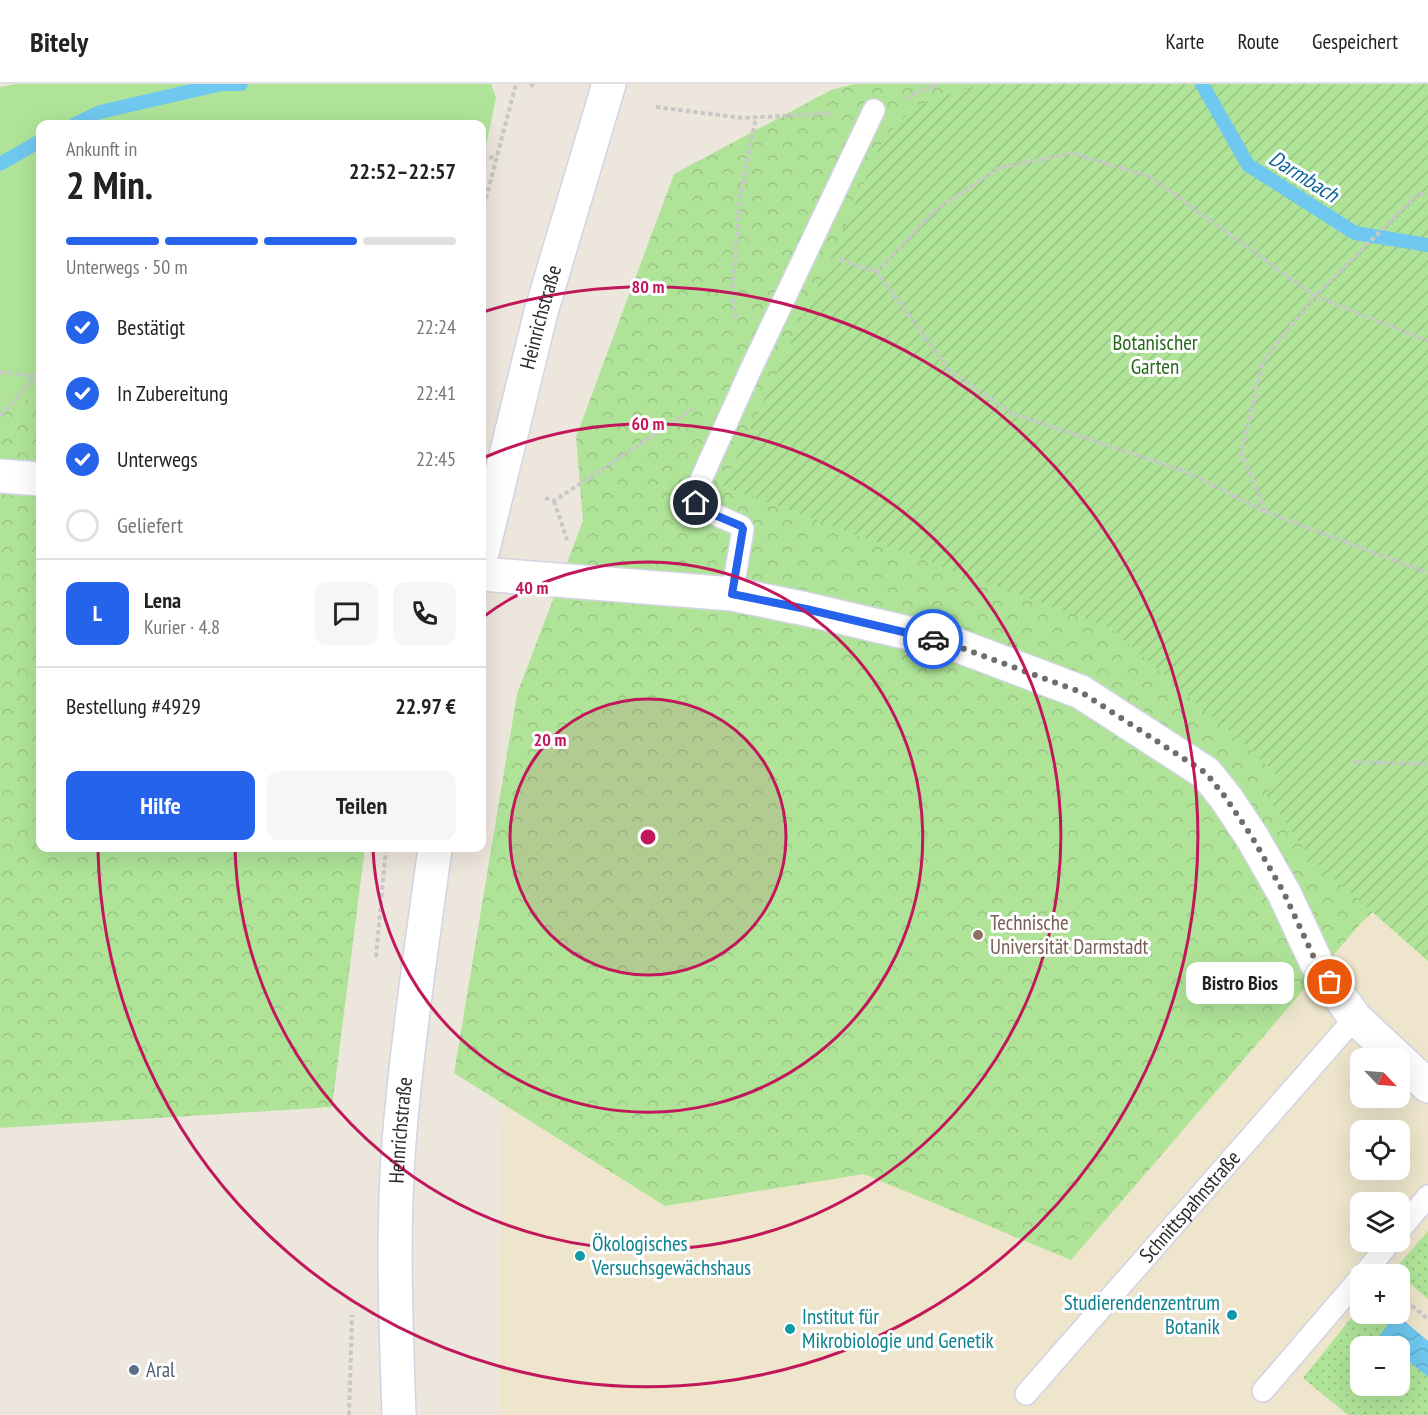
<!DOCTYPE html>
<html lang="de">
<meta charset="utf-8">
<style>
:root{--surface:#fff;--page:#f6f6f6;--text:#222;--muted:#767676;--line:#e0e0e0;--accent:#2563eb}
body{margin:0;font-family:"PT Sans Narrow",sans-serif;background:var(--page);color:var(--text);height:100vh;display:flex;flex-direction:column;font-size:22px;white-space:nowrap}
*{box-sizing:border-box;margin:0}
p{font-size:20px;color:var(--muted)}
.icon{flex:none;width:33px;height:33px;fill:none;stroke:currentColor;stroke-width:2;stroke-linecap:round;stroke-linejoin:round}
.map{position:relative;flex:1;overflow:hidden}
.panel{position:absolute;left:36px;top:36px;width:450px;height:732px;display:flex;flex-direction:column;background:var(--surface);border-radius:12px;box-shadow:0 6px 24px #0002}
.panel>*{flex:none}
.needle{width:39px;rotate:115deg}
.buttons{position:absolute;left:1350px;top:964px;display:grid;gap:12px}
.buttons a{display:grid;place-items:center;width:60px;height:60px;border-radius:12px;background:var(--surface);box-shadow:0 6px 24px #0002;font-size:30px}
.pin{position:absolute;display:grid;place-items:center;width:51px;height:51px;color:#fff;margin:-26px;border:3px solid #fff;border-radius:50%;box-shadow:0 2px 6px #0007}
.courier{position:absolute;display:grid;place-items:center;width:60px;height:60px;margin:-30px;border:4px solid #2563eb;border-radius:50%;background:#fff;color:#222;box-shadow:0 2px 8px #0007}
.bubble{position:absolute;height:42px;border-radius:12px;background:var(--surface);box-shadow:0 6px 24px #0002;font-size:20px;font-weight:800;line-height:42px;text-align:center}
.summary em{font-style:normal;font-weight:800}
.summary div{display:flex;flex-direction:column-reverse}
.summary{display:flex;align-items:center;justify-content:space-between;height:102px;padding:0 30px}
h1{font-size:39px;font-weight:800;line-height:45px}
.bar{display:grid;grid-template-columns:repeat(4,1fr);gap:9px 6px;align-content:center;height:72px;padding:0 30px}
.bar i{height:8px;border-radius:4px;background:var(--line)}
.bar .selected{background:var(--accent)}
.bar p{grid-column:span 4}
.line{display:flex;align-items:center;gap:15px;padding:0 30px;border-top:2px solid var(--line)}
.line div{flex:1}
.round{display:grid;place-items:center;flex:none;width:63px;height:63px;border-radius:12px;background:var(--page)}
ol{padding:0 30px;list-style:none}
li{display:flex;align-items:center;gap:18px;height:66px}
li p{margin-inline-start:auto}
li .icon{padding:6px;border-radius:50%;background:var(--accent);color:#fff;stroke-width:4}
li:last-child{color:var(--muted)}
li i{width:33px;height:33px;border:3px solid var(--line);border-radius:50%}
.button{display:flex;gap:12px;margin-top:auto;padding:12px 30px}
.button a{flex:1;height:69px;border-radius:12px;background:var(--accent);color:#fff;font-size:24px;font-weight:800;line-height:69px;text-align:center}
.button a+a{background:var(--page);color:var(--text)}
header{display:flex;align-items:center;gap:36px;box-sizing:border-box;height:84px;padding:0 30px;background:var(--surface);border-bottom:2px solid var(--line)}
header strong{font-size:28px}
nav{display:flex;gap:33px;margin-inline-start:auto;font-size:21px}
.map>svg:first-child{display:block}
.education{fill:#eee5cc;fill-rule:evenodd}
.grass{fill:url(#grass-dots)}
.forest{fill:url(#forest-crowns)}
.park{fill:#afe498}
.garden{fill:url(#garden-furrows)}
.water{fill:url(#water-waves)}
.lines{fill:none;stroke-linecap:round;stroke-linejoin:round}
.stream{stroke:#6fc8ef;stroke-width:14}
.lane-casing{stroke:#d2d4e3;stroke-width:24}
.street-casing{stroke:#d2d4e3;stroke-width:36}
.secondary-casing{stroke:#d2d4e3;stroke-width:36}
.path{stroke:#c8c8c8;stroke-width:4;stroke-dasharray:4.5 3;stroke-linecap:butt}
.lane{stroke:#fff;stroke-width:21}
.street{stroke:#fff;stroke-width:33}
.secondary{stroke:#fff;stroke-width:33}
.done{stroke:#6f6c69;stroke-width:6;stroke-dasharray:0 10.8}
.route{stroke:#2563eb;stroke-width:8}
.ring{fill:none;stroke:#c2185b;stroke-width:3}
.education-dot{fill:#8d6e63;stroke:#fff;stroke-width:2}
.culture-dot{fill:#0f9aa8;stroke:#fff;stroke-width:2}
.service-dot{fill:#5c6f8a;stroke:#fff;stroke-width:2}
.labels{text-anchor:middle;stroke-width:6;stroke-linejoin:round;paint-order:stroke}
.street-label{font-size:21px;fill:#2b2b2b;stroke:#fff}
.park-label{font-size:21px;fill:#27681a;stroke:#fff}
.education-label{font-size:21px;fill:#785e54;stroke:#fff;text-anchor:start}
.culture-label{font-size:21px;fill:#0d838f;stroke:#fff;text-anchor:start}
.service-label{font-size:21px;fill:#4e5e75;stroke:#fff;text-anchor:start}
.water-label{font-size:22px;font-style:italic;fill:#0c659d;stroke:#fff}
.centre{fill:#c2185b;stroke:#fff;stroke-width:3}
.ring-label{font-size:18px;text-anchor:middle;font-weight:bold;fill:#c2185b;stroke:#fff;stroke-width:6;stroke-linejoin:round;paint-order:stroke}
</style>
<header>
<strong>Bitely</strong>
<nav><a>Karte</a><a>Route</a><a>Gespeichert</a></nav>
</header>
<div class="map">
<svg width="1428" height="1331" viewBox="0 0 1428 1331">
<defs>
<pattern id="grass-dots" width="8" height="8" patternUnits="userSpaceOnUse" patternTransform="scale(1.5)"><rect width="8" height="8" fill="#afe498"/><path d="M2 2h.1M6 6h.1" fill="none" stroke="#97c483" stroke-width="1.8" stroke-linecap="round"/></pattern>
<pattern id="forest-crowns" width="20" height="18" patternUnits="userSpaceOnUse" patternTransform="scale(1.5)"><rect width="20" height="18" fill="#afe498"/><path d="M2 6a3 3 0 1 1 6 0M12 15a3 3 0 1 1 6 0" fill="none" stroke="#97c483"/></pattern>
<pattern id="garden-furrows" width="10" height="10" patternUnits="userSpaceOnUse" patternTransform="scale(1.5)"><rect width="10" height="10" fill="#afe498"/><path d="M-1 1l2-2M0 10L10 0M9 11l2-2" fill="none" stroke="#97c483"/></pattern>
<pattern id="water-waves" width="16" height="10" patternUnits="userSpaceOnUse" patternTransform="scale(1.5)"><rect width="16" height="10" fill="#6fc8ef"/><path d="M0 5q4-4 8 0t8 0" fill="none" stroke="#60accd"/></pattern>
</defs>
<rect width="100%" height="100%" fill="#ede6dc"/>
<!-- education -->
<path class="education" d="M571,551L1428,727V1331H499L501,1045ZM1360,975H1400V1014H1360ZM1360,1047H1400V1086H1360ZM1360,1119H1400V1158H1360ZM1360,1191H1400V1230H1360ZM1360,1263H1400V1302H1360Z"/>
<!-- grass -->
<path class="grass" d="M1428,1147V1215L1394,1186Z
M1360,1223V1230H1396L1379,1252L1392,1263H1360V1302H1400V1270L1428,1293V1331H1348L1303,1294Z"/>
<!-- forest -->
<path class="forest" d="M854,0H1428V777L1361,839L1071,1176L864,1090L665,1122L454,989L517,610L583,437L576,353L674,90L831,6Z
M40,310V764H365L332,1023L0,1044V327Z"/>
<!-- park -->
<path class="park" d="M15,0H491L496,14L482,81V40H40V310L0,327V3Z"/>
<!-- garden -->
<path class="garden" d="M981,0H1428V877L1310,773L1266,711L1277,692L1258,672L1110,544L723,402L831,174L882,57L916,21Z"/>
<!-- water -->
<path class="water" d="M1396,1230L1428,1257V1293L1400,1270V1263H1392L1379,1252Z"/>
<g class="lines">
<!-- stream -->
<path class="stream" d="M1202,0L1248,81L1355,149L1428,161
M75,40L100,28L222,0H241
M0,80L40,57"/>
<defs>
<g id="lane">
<path d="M732,510L743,445L741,442L698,423L694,414L695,409L750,287L874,26"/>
<path d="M1400,1146L1428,1112"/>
<path d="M1363,1191L1390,1158"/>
<path d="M1263,1307L1360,1194"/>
<path id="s1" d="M1026,1310L1355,934"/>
</g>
<path id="street" d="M0,392L40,395
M482,490L732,510L806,525L951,559L1081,608L1206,689L1226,714L1252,753L1284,809L1317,880L1355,934L1399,975
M1400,976L1428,1002"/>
<g id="secondary">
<path id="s2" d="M482,469L541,228L609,0"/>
<path id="s3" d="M399,1331C396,1240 392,1148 399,1058C407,959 422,861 435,764"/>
</g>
</defs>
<!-- lane casing -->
<use href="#lane" class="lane-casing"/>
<!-- street casing -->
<use href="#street" class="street-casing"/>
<!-- secondary casing -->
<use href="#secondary" class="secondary-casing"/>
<!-- path -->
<path class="path" d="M530,0L535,3
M905,14L938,0
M656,23L743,34L834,29
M482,76L497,72
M482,129L516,0
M840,176L877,188L949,286L1011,329L1184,387L1266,428L1428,489
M877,188L933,128L999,84L1072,69L1150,93L1315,212L1418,110H1428
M736,234L732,210L740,113L756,33
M0,288L40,293
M0,332L35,293L40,290
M545,414L554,417L693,325
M554,417L567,456
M1266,427L1241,369L1263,277L1315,212L1428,257
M1354,678L1428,680
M376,873L386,764
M1400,1212L1428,1235
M349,1331L352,1231"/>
<!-- lane -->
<use href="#lane" class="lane"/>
<!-- street -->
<use href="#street" class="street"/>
<!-- secondary -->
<use href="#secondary" class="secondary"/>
</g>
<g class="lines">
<!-- done -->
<path class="done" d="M933,555L951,560L1081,608L1206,689L1226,714L1252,753L1284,809L1317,880L1330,898"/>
<!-- route -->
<path class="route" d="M696,419L703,426L741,442L743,445L732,510L806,525L933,555"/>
</g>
<!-- distance rings -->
<circle cx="648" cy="753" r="138" fill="#c2185b" fill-opacity=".12"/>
<g class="ring">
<circle cx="648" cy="753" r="138"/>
<path d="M483 533A275 275 0 1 1 373 765"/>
<path d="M483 374A413 413 0 1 1 235 764"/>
<path d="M483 228A550 550 0 1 1 98 767"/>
</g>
<!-- markers -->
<circle class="education-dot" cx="978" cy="851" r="6"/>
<g class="culture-dot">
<circle cx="580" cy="1172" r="6"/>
<circle cx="1232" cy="1231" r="6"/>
<circle cx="790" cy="1245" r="6"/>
</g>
<circle class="service-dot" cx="134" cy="1286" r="6"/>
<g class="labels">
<!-- street labels -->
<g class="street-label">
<text dy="7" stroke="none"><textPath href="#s2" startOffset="243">Heinrichstraße</textPath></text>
<text dy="7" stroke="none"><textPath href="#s3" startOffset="285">Heinrichstraße</textPath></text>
<text dy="7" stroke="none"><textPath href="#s1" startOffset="249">Schnittspahnstraße</textPath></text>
</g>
<!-- park labels -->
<g class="park-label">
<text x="1155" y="266">Botanischer<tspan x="1155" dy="24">Garten</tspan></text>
</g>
<!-- education labels -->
<g class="education-label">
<text x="990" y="846">Technische<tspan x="990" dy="24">Universität Darmstadt</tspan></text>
</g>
<!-- culture labels -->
<g class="culture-label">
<text x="592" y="1167">Ökologisches<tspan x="592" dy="24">Versuchsgewächshaus</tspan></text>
<text x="1220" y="1226" text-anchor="end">Studierendenzentrum<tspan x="1220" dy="24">Botanik</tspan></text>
<text x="802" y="1240">Institut für<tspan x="802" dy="24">Mikrobiologie und Genetik</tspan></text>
</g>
<!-- service labels -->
<g class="service-label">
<text x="146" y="1293">Aral</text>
</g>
<!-- water labels -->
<g class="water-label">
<text transform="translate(1304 92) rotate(32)" y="8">Darmbach</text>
</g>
</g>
<circle cx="648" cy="753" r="9" class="centre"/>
<g class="ring-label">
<text x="648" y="209">80 m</text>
<text x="648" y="346">60 m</text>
<text x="532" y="510">40 m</text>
<text x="550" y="662">20 m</text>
</g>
</svg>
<div class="buttons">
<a><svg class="needle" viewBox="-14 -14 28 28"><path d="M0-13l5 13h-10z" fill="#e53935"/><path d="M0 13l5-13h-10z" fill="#767676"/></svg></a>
<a><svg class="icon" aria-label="locate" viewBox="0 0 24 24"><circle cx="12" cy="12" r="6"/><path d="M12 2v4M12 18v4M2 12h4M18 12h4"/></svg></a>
<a><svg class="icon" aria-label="layers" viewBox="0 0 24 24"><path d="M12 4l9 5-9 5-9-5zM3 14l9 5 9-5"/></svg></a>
<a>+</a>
<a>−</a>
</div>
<div class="pin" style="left:1330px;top:898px;background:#ea580c"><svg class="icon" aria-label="bag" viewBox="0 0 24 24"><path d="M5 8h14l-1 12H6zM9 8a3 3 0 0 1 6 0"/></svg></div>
<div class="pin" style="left:696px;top:419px;background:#1f2937"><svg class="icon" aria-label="home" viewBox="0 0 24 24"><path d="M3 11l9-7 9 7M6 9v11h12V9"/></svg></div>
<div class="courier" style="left:933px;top:555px"><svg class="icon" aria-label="car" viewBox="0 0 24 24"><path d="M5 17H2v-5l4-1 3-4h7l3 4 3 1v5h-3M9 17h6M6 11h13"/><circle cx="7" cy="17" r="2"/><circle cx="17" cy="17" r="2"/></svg></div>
<div class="bubble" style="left:1186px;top:878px;width:108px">Bistro Bios</div>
<section class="panel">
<div class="summary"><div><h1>2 Min.</h1><p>Ankunft in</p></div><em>22:52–22:57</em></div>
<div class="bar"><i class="selected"></i><i class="selected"></i><i class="selected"></i><i></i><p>Unterwegs · 50 m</p></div>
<ol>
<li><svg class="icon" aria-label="check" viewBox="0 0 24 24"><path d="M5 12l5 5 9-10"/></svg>Bestätigt<p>22:24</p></li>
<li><svg class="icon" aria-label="check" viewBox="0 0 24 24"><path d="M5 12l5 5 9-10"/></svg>In Zubereitung<p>22:41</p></li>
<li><svg class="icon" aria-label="check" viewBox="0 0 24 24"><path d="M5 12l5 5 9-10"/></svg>Unterwegs<p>22:45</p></li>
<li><i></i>Geliefert</li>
</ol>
<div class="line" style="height:108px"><b class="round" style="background:var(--accent);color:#fff">L</b><div><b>Lena</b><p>Kurier · 4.8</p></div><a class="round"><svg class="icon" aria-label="chat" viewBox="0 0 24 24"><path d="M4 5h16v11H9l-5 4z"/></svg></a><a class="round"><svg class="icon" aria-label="phone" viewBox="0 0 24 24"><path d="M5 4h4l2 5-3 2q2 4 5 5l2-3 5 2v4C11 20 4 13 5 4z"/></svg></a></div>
<div class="line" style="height:78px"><div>Bestellung #4929</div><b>22.97 €</b></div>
<div class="button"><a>Hilfe</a><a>Teilen</a></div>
</section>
</div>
